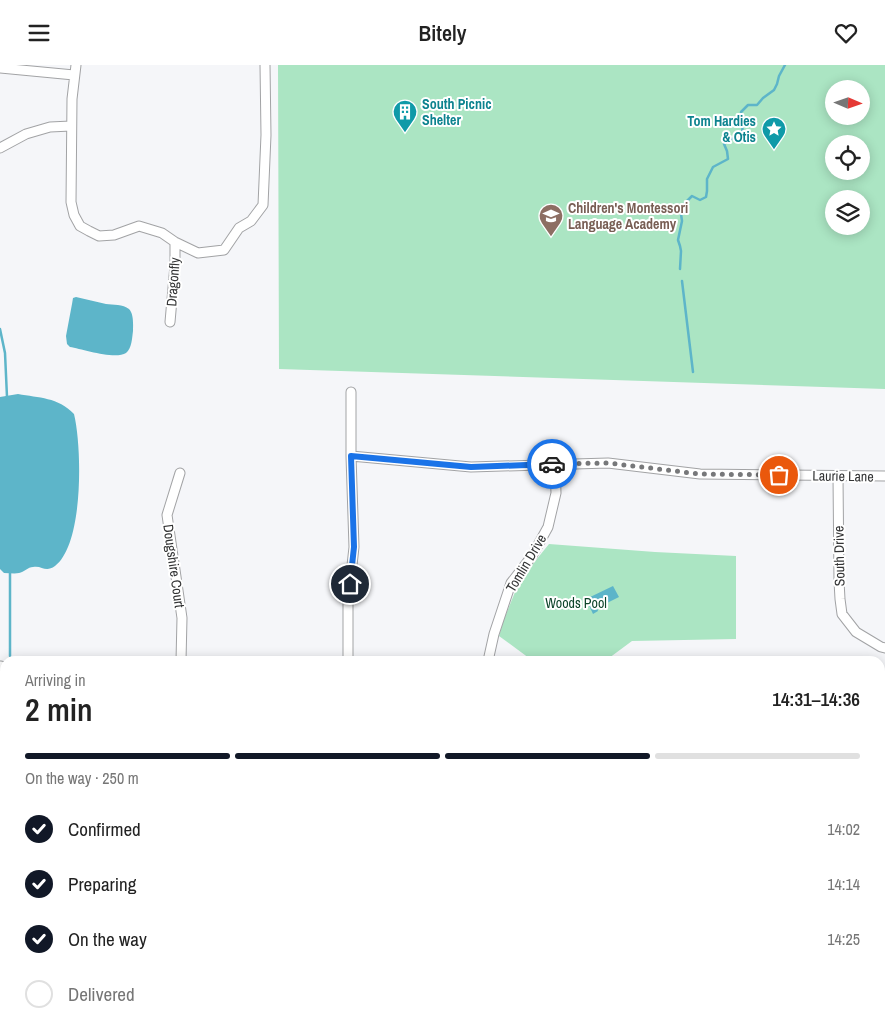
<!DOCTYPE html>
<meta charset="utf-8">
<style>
:root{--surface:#fff;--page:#f6f6f6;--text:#222;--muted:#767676;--line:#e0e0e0;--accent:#111827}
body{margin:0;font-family:"Archivo Narrow",sans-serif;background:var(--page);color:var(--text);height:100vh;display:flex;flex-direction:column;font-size:19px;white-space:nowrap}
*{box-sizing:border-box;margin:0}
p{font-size:16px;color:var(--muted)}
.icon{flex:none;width:28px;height:28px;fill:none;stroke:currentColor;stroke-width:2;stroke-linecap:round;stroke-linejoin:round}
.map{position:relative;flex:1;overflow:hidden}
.drawer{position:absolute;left:0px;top:591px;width:885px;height:376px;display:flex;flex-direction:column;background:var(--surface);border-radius:15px 15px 0 0;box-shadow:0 2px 12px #0003}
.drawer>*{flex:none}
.needle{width:32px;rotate:92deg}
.controls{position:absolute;left:825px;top:15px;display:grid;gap:10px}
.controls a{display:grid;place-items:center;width:45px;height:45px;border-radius:50%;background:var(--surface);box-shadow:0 2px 12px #0003;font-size:25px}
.pin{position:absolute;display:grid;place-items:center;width:42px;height:42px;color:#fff;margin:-21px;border:2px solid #fff;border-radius:50%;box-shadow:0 1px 5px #0007}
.courier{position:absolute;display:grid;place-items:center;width:50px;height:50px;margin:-25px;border:4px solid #1a73e8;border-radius:50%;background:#fff;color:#222;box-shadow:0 1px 6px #0007}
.headline em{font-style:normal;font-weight:600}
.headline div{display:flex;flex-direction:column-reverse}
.headline{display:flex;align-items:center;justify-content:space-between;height:85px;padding:0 25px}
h1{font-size:32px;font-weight:600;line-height:38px}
.bar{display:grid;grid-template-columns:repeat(4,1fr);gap:8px 5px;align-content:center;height:60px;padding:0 25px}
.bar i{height:6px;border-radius:4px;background:var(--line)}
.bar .current{background:var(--accent)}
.bar p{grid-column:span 4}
ol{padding:0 25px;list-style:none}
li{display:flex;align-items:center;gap:15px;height:55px}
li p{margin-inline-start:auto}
li .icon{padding:5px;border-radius:50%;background:var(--accent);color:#fff;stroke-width:4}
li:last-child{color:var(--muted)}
li i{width:28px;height:28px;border:2px solid var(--line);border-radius:50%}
header{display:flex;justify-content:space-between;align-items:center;height:65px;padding:0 25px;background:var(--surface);font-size:22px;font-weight:600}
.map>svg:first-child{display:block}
.green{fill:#abe5c3;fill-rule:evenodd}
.water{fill:#5db5c9}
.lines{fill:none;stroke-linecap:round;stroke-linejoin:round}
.stream{stroke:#5db5c9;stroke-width:2.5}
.minor-casing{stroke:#a2a3a5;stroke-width:11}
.motorway-casing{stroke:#887647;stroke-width:19}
.minor{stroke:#fff;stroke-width:9}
.motorway{stroke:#b69a50;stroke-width:16}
.done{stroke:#77787a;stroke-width:5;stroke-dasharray:0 9}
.route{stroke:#1a73e8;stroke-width:6}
.labels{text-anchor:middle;stroke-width:4;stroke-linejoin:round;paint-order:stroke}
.culture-label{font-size:14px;font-weight:bold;fill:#0d838f;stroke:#fff;text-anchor:start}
.education-label{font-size:14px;font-weight:bold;fill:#785e54;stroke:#fff;text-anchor:start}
.street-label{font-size:14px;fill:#333435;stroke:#fff}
.park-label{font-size:14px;fill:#0d442a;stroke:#fff}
</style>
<header><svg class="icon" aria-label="menu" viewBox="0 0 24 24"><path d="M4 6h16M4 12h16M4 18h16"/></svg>Bitely<svg class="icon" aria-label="heart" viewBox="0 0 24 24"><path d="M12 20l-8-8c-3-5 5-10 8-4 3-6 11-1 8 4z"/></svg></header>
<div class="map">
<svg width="885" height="967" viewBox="0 0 885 967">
<rect width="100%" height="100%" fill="#f5f6f9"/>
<!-- green -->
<path class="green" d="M278,0H885V324L279,304ZM834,24H861V51H834ZM834,79H861V106H834ZM834,134H861V161H834Z
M549,479L655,487L736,491V574L632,576L605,596H533L499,571L504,554L520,515Z"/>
<!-- water -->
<path class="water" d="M76,232C86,234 96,237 106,239C113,240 123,239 129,244C134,249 133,260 133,266C132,273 132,283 126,288C115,295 82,284 70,282L67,279L66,271L72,239L73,233Z
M18,329C39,333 58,332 74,349C82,382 84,479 55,501C45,508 42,500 33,502C28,502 24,507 19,508C15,509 9,508 4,508L0,504V332Z
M613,521L619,532L597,543L598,546L593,549L586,534Z
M547,962L559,967H444L373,963Z"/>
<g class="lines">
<!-- stream -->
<path class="stream" d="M680,204L681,186L680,181L678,175L682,156L681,149V142L692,131L700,135L706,132L707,126V114L713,102L728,94L727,86L724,79C729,74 736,72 742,68L743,58L741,47L748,40H757L763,33L774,25L777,19L779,11L785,0
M682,216L693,307
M0,264L5,288L7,332
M10,591V507"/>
<defs>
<path id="minor" d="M76,0L72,34L71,137L74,150L80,161L89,166L99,171L114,170L139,161L162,168L175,177L198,188L224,185L239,163L251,156L263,140L266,70L265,0
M0,3L74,10
M0,83L26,69L50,62L71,61
M170,257L175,200V177
M351,391L471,402L608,398L700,409L885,411
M180,408L167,450L182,553L181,596
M838,411L839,516L840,534L842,549L856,567L881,582L885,583
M348,596V537L354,482L351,391V327
M488,596L494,569L511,518L532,491L548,462L556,428L555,399
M0,601L5,602"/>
<path id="motorway" d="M0,730H5
M880,745H885
M0,750H5
M880,757H885
M0,792H5
M880,809H885
M0,812H5
M0,824H5
M880,872L885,869"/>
</defs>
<!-- minor casing -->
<use href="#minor" class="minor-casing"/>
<!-- motorway casing -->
<use href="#motorway" class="motorway-casing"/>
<!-- minor -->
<use href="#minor" class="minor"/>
<!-- motorway -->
<use href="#motorway" class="motorway"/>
</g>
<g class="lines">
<!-- done -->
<path class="done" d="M552,399L608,398L700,409L779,410"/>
<!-- route -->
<path class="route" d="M350,519L354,482L351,391L471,402L552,399"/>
</g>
<!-- icons -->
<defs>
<symbol id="building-pin" viewBox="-11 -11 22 30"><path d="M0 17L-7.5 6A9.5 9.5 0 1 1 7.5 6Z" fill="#0f9aa8" stroke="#fff"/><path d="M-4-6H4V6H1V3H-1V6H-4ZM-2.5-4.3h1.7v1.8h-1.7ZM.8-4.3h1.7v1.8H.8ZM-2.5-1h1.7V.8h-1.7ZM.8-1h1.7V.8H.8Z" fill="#fff"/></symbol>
<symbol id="sight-pin" viewBox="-11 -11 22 30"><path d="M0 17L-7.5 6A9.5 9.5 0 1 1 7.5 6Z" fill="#0f9aa8" stroke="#fff"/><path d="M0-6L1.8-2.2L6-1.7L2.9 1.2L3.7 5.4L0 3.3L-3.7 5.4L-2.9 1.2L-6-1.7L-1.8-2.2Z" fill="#fff"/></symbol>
<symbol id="school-pin" viewBox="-11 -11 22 30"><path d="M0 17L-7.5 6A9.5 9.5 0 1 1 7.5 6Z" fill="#8d6e63" stroke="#fff"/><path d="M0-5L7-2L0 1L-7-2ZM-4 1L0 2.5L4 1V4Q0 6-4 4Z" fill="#fff"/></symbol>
</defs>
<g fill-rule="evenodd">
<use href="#building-pin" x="391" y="33" width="28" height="38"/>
<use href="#sight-pin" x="760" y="50" width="28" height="38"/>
<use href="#school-pin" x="537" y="137" width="28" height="38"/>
</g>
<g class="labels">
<!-- culture labels -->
<g class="culture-label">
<text x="422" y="44">South Picnic<tspan x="422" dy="16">Shelter</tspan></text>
<text x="756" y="61" text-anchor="end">Tom Hardies<tspan x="756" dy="16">&amp; Otis</tspan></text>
</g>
<!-- education labels -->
<g class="education-label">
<text x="568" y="148">Children's Montessori<tspan x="568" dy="16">Language Academy</tspan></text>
</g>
<!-- street labels -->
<g class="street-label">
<text transform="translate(173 217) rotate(-86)" y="5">Dragonfly</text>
<text transform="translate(843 411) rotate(1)" y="5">Laurie Lane</text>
<text transform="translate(839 491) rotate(-91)" y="5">South Drive</text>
<text transform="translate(526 498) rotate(-59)" y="5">Tomlin Drive</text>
<text transform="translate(174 501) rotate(82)" y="5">Dougshire Court</text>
</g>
<!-- park labels -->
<g class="park-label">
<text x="576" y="543">Woods Pool</text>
</g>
</g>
</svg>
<div class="controls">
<a><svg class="needle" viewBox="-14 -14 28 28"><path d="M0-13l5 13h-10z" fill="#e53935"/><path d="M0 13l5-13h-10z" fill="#767676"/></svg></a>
<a><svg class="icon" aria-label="locate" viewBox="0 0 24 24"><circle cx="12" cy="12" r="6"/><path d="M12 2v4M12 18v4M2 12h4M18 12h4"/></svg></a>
<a><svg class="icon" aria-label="layers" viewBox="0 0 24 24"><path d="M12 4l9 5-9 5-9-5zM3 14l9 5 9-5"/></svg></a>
</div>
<div class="pin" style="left:779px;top:410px;background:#ea580c"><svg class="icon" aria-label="bag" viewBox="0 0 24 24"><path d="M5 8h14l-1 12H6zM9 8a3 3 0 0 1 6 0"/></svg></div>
<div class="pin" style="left:350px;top:519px;background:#1f2937"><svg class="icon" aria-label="home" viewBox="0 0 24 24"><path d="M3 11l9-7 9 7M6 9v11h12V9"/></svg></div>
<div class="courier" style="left:552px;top:399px"><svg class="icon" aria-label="car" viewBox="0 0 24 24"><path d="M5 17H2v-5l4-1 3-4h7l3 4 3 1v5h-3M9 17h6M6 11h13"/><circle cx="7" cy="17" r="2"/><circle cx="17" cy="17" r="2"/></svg></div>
<section class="drawer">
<div class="headline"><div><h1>2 min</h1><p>Arriving in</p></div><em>14:31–14:36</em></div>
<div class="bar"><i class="current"></i><i class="current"></i><i class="current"></i><i></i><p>On the way · 250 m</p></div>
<ol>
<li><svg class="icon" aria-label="check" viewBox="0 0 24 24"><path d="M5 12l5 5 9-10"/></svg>Confirmed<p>14:02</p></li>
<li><svg class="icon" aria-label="check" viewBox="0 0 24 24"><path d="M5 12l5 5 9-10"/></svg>Preparing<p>14:14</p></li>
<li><svg class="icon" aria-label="check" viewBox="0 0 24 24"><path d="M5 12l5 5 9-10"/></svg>On the way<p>14:25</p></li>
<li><i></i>Delivered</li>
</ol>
</section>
</div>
